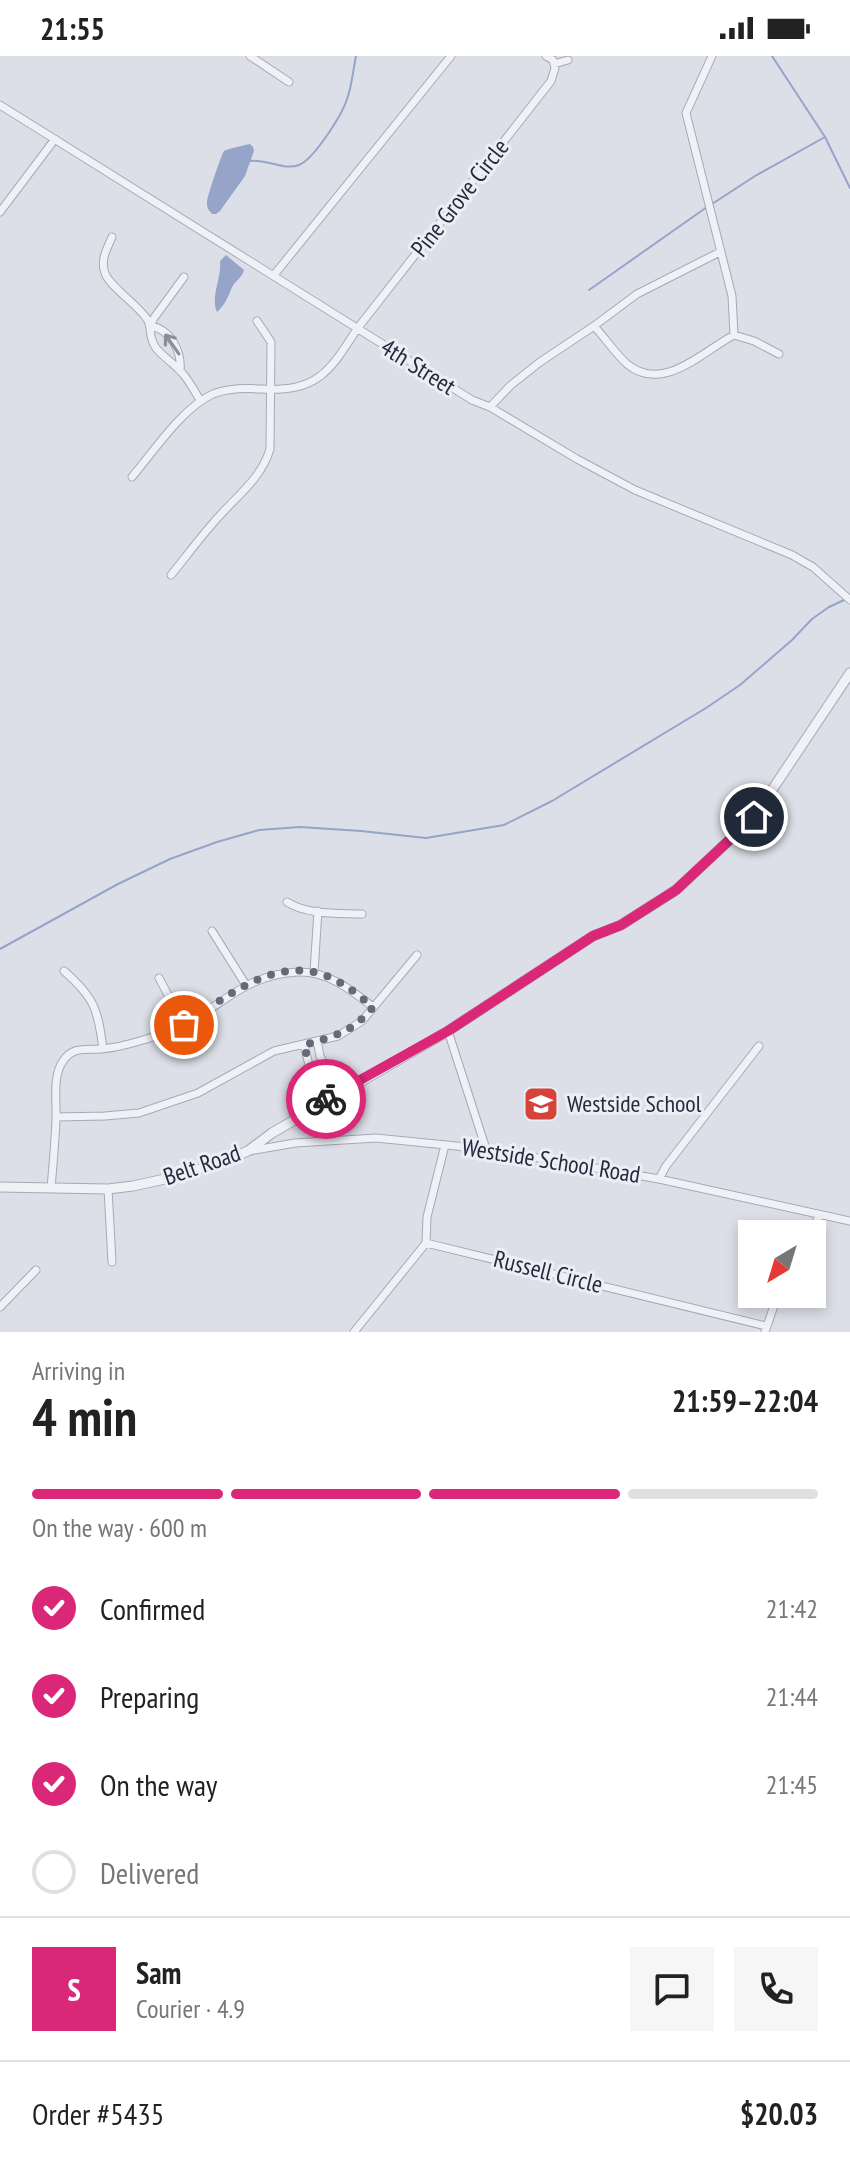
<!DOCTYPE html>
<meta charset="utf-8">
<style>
:root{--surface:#fff;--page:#f6f6f6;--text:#222;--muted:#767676;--line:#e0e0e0;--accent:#db2777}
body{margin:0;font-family:"PT Sans Narrow",sans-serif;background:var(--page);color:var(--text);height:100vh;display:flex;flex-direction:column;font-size:30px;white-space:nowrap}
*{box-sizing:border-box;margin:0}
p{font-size:26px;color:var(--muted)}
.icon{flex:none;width:44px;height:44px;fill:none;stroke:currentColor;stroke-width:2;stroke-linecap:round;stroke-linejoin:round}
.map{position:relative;height:1276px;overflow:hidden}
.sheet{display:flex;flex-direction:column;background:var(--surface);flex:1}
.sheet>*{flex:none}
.needle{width:52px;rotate:218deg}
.tools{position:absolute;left:738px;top:1164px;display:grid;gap:16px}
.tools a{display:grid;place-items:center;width:88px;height:88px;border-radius:0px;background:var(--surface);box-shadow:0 4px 12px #0003;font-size:40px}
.pin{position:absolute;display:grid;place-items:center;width:68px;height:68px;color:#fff;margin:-34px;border:4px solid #fff;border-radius:50%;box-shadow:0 2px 8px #0007}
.courier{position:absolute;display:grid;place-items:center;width:80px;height:80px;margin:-40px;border:6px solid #db2777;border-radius:50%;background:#fff;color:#222;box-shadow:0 2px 10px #0007}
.headline em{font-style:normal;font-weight:600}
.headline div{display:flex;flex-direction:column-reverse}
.headline{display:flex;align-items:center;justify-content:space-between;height:136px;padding:0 32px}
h1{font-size:52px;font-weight:600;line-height:60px}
.bar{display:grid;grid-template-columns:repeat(4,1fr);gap:12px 8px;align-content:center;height:96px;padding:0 32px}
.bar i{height:10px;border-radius:6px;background:var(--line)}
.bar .selected{background:var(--accent)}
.bar p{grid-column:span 4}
.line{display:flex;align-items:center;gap:20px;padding:0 32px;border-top:2px solid var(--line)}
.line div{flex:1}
.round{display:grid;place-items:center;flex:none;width:84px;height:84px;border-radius:0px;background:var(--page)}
ol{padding:0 32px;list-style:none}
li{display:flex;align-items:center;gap:24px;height:88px}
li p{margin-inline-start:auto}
li .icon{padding:8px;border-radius:50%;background:var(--accent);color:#fff;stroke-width:4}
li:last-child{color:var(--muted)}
li i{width:44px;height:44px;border:4px solid var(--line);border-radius:50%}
.status{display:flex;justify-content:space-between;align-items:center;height:56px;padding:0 40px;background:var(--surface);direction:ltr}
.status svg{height:22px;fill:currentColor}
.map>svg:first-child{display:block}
.water{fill:#96a4ca}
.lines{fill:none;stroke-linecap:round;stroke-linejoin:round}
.stream{stroke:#96a4ca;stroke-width:2}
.minor-casing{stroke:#a6a9b5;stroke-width:9}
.tertiary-casing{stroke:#a6a9b5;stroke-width:11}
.minor{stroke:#f0f1f6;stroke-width:7}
.tertiary{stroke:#f0f1f6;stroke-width:9}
.oneway{stroke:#8b8e9a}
.done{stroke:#66697a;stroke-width:8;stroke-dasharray:0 14.4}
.route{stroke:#db2777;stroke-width:10}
.labels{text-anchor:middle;stroke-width:6;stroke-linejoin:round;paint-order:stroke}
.street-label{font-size:24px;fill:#262a3f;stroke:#eceef5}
.poi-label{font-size:24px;fill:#262a3f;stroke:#eceef5;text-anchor:start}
</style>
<div class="status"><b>21:55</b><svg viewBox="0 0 49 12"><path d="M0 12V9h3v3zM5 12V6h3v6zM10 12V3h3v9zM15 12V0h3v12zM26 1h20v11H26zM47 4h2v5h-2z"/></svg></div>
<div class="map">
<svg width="850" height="1276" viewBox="0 0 850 1276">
<rect width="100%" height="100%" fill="#dddfe8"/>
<!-- water -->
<path class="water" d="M250,88L253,91L254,95L245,120L220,155L216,158H212C208,153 207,153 207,146C207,141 222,97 224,95C227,93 245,89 250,88Z
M226,199L244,214C242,222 236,224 232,231C228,241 225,249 217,256C210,241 222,221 220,205Z"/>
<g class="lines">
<!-- stream -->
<path class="stream" d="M772,0L825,81L850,132
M249,105C265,102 283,115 299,109C314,103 342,59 347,43C352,30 353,14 356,0
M712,148L755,120L825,81
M589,234L707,151
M0,893L118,828L170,803L217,786L259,774L300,771L361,775L426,782L504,769L552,745L706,652L740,629L792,584L812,563L829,551L844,544"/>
<defs>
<path id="minor" d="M250,0L289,26
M712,0L686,57L732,240L734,279
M554,8L568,4
M0,49L472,344L490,351L577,403L635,434L792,499L813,511L850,544
M0,156L55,83
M112,181C107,193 100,204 105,217C109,230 137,248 147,263C153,272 147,279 156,292C164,302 175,308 183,318C190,326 195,336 200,344
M274,219L451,0
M150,270C171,273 182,296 180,315
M150,270L154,262L184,221
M594,270C605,282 615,297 627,308C663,338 703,295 734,279L754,285L779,298
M490,351L511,329L540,306L594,270L637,238L720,196
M132,421C154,395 182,352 213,338C228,332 245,332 261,333C317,336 329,317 357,273L551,25L555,12L553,4L546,0
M171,519C185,502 199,483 214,466C234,442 261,424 270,393L271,286L257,265
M287,846C307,859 338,857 362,858
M212,875L246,929
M64,915C95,942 98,954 103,993
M314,916L318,855
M159,922L184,969
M448,975L486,1093
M317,985L320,1000L338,1038
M304,989L310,1013L327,1044
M56,1061L105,1060L139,1057L198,1037L274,995L338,980L362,965L417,899
M249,1095L295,1087L376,1082L486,1093L659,1123L850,1165
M659,1123L666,1110L759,990
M51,1132C53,1109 55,1087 56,1064C57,1045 52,1021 63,1005C73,990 86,994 101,993C115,992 130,988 143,984C156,980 171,976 183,969C225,948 246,918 298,916C328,915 351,934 373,951
M108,1133L112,1206
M809,1178L820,1159
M426,1187L766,1270
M426,1187L427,1161L445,1089
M0,1251L36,1214
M354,1276L426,1187
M765,1276L778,1238"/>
<path id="tertiary" d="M0,1131L108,1133L133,1130L174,1121L213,1109L248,1095L272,1077L448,975L593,880L621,869L676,834L754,761L850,617"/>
</defs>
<!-- minor casing -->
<use href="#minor" class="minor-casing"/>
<!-- tertiary casing -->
<use href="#tertiary" class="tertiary-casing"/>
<!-- minor -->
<use href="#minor" class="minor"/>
<!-- tertiary -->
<use href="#tertiary" class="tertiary"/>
</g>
<!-- one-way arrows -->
<defs><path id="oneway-shaft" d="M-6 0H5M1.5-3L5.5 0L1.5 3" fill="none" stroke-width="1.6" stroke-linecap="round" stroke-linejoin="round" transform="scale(2)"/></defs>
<use class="oneway" href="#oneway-shaft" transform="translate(172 288) rotate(-125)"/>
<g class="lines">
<!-- done -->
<path class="done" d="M184,969C221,945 266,906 314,916C337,921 356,937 373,951C352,977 334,980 304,989L310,1013L326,1043"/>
<!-- route -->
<path class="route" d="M326,1043L448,975L593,880L621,869L676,834L754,761"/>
</g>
<!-- icons -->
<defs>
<symbol id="school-square" viewBox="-11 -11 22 22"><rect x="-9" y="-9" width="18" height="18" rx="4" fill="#d5433a" stroke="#eceef5"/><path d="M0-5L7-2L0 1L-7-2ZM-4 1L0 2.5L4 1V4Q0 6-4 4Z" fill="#fff"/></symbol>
</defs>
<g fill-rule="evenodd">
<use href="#school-square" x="521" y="1028" width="40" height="40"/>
</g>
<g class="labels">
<!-- street labels -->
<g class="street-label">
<text transform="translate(460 142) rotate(-52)" y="8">Pine Grove Circle</text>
<text transform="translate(418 311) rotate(32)" y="8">4th Street</text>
<text transform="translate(551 1105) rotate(9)" y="8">Westside School Road</text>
<text transform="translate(202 1109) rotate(-19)" y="8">Belt Road</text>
<text transform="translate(548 1216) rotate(14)" y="8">Russell Circle</text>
</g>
<!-- poi labels -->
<g class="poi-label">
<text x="567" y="1056">Westside School</text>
</g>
</g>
</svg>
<div class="tools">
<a><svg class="needle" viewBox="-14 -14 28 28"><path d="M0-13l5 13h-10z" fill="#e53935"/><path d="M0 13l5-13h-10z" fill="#767676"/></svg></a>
</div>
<div class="pin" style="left:184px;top:969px;background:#ea580c"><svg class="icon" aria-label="bag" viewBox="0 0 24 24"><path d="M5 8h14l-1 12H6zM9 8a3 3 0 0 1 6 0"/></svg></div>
<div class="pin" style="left:754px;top:761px;background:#1f2937"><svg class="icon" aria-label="home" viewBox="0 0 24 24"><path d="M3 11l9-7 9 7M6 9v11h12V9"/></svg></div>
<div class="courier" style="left:326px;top:1043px"><svg class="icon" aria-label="bike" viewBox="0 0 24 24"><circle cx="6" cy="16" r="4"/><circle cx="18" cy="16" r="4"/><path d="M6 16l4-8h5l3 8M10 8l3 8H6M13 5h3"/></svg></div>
</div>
<section class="sheet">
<div class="headline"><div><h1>4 min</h1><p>Arriving in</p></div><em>21:59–22:04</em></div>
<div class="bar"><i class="selected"></i><i class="selected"></i><i class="selected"></i><i></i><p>On the way · 600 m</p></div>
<ol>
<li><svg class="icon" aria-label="check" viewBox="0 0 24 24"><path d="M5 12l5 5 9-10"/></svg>Confirmed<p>21:42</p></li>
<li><svg class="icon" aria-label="check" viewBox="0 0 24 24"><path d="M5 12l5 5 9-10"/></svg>Preparing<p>21:44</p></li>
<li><svg class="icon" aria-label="check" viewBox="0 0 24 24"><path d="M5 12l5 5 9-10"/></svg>On the way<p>21:45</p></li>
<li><i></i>Delivered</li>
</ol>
<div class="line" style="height:144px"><b class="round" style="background:var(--accent);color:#fff">S</b><div><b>Sam</b><p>Courier · 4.9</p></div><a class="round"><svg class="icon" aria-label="chat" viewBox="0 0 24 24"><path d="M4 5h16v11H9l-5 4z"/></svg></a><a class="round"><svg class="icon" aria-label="phone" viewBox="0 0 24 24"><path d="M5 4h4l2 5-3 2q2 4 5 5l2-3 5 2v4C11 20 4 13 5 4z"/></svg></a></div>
<div class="line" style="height:104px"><div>Order #5435</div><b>$20.03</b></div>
</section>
